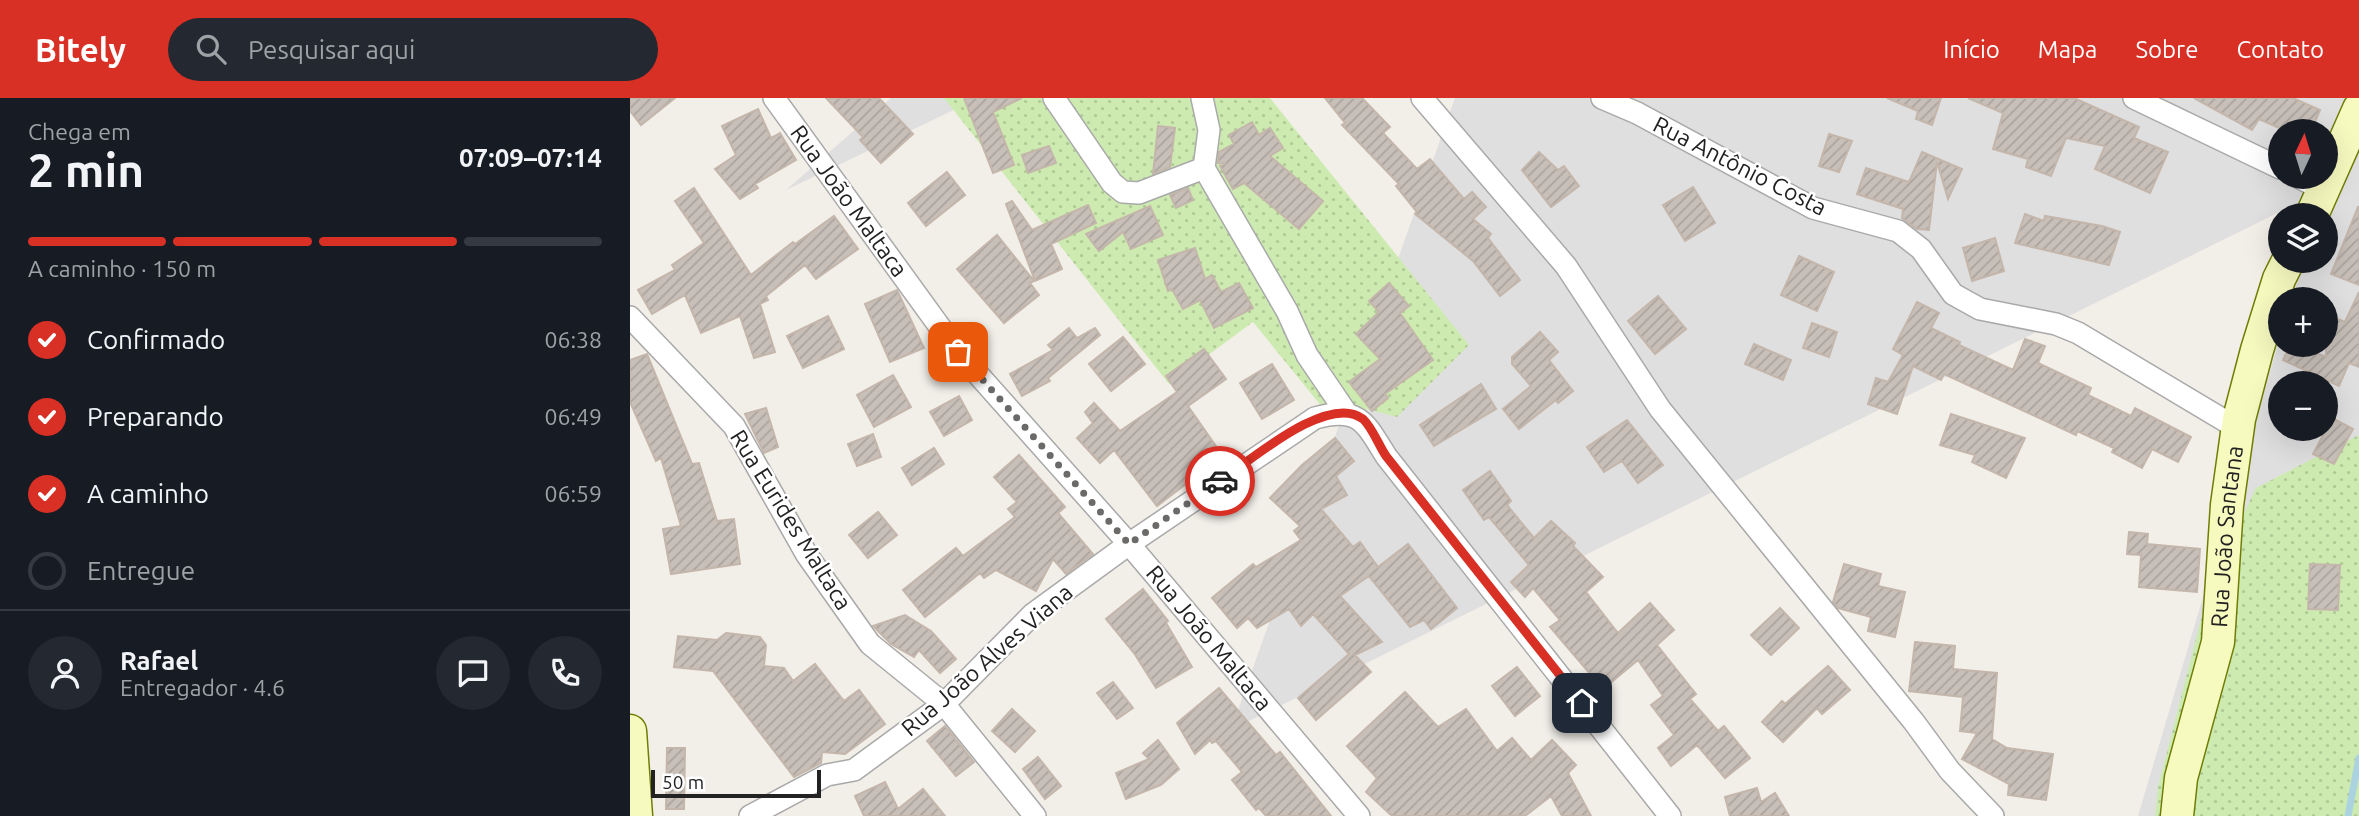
<!DOCTYPE html>
<html lang="pt">
<meta charset="utf-8">
<style>
:root{--surface:#171b24;--page:#242831;--text:#f1f3f6;--muted:#9ea1a6;--line:#363941;--accent:#d93025}
body{margin:0;font-family:Ubuntu,sans-serif;background:var(--page);color:var(--text);height:100vh;display:flex;flex-direction:column;font-size:26px;white-space:nowrap}
*{box-sizing:border-box;margin:0}
p{font-size:23px;color:var(--muted)}
.icon{flex:none;width:38px;height:38px;fill:none;stroke:currentColor;stroke-width:2;stroke-linecap:round;stroke-linejoin:round}
.map{position:relative;flex:1;overflow:hidden}
.details{display:flex;flex-direction:column;background:var(--surface);width:630px}
.details>*{flex:none}
.needle{width:46px;rotate:4deg}
.controls{position:absolute;left:1638px;top:21px;display:grid;gap:14px}
.controls a{display:grid;place-items:center;width:70px;height:70px;border-radius:50%;background:var(--surface);box-shadow:0 7px 28px #0002;font-size:35px}
.scale{position:absolute;left:21px;bottom:18px;width:170px;box-sizing:border-box;padding-left:7px;border:4px solid #222;border-top:0;font-size:19px;line-height:24px;white-space:nowrap;color:#222;-webkit-text-stroke:5px #fff;paint-order:stroke}
.pin{position:absolute;display:grid;place-items:center;width:60px;height:60px;color:#fff;margin:-30px;border-radius:14px;box-shadow:0 4px 10px #0006}
.courier{position:absolute;display:grid;place-items:center;width:70px;height:70px;margin:-35px;border:5px solid #d93025;border-radius:50%;background:#fff;color:#222;box-shadow:0 2px 9px #0007}
.headline em{font-style:normal;font-weight:700}
.headline div{display:flex;flex-direction:column-reverse}
.headline{display:flex;align-items:center;justify-content:space-between;height:119px;padding:0 28px}
h1{font-size:46px;font-weight:700;line-height:52px}
.bar{display:grid;grid-template-columns:repeat(4,1fr);gap:10px 7px;align-content:center;height:84px;padding:0 28px}
.bar i{height:9px;border-radius:5px;background:var(--line)}
.bar .active{background:var(--accent)}
.bar p{grid-column:span 4}
.line{display:flex;align-items:center;gap:18px;padding:0 28px;border-top:2px solid var(--line)}
.line div{flex:1}
.round{display:grid;place-items:center;flex:none;width:74px;height:74px;border-radius:37px;background:var(--page)}
ol{padding:0 28px;list-style:none}
li{display:flex;align-items:center;gap:21px;height:77px}
li p{margin-inline-start:auto}
li .icon{padding:7px;border-radius:50%;background:var(--accent);color:#fff;stroke-width:4}
li:last-child{color:var(--muted)}
li i{width:38px;height:38px;border:4px solid var(--line);border-radius:50%}
header{display:flex;align-items:center;gap:42px;box-sizing:border-box;height:98px;padding:0 35px;background:var(--accent);color:#fff}
header strong{font-size:33px}
nav{display:flex;gap:38px;margin-inline-start:auto;font-size:24px}
.search{width:490px;height:63px;background:var(--page);display:flex;align-items:center;gap:18px;box-sizing:border-box;padding:0 24px;border-radius:38px;color:var(--muted);font-size:26px}
main{display:flex;flex:1;min-height:0}
.map>svg:first-child{display:block}
.residential{fill:#e0dfdf;fill-rule:evenodd}
.grass{fill:url(#grass-dots)}
.lines{fill:none;stroke-linecap:round;stroke-linejoin:round}
.stream{stroke:#aad3df;stroke-width:7}
.building{fill:url(#building-hatch);stroke:#c4b6ab;stroke-width:2}
.street-casing{stroke:#a9a9a9;stroke-width:24}
.secondary-casing{stroke:#707d05;stroke-width:35}
.street{stroke:#fff;stroke-width:21}
.secondary{stroke:#f7fabf;stroke-width:32}
.done{stroke:#6b6a68;stroke-width:7;stroke-dasharray:0 12.6}
.route{stroke:#d93025;stroke-width:9}
.labels{text-anchor:middle;stroke-width:5;stroke-linejoin:round;paint-order:stroke}
.street-label{font-size:23px;fill:#222;stroke:#fff}
</style>
<header>
<strong>Bitely</strong>
<div class="search"><svg class="icon" aria-label="search" viewBox="0 0 24 24"><circle cx="10" cy="10" r="6"/><path d="M15 15l6 6"/></svg>Pesquisar aqui</div>
<nav><a>Início</a><a>Mapa</a><a>Sobre</a><a>Contato</a></nav>
</header>
<main>
<section class="details">
<div class="headline"><div><h1>2 min</h1><p>Chega em</p></div><em>07:09–07:14</em></div>
<div class="bar"><i class="active"></i><i class="active"></i><i class="active"></i><i></i><p>A caminho · 150 m</p></div>
<ol>
<li><svg class="icon" aria-label="check" viewBox="0 0 24 24"><path d="M5 12l5 5 9-10"/></svg>Confirmado<p>06:38</p></li>
<li><svg class="icon" aria-label="check" viewBox="0 0 24 24"><path d="M5 12l5 5 9-10"/></svg>Preparando<p>06:49</p></li>
<li><svg class="icon" aria-label="check" viewBox="0 0 24 24"><path d="M5 12l5 5 9-10"/></svg>A caminho<p>06:59</p></li>
<li><i></i>Entregue</li>
</ol>
<div class="line" style="height:126px"><a class="round"><svg class="icon" aria-label="person" viewBox="0 0 24 24"><circle cx="12" cy="8" r="4"/><path d="M4 21q1-7 8-7t8 7"/></svg></a><div><b>Rafael</b><p>Entregador · 4.6</p></div><a class="round"><svg class="icon" aria-label="chat" viewBox="0 0 24 24"><path d="M4 5h16v11H9l-5 4z"/></svg></a><a class="round"><svg class="icon" aria-label="phone" viewBox="0 0 24 24"><path d="M5 4h4l2 5-3 2q2 4 5 5l2-3 5 2v4C11 20 4 13 5 4z"/></svg></a></div>
</section>
<div class="map">
<svg width="1729" height="718" viewBox="0 0 1729 718">
<defs>
<pattern id="grass-dots" width="8" height="8" patternUnits="userSpaceOnUse" patternTransform="scale(1.75)"><rect width="8" height="8" fill="#cdebb0"/><path d="M2 2h.1M6 6h.1" fill="none" stroke="#b0c997" stroke-width="1.8" stroke-linecap="round"/></pattern>
<pattern id="building-hatch" width="6" height="6" patternUnits="userSpaceOnUse" patternTransform="scale(1.75)"><rect width="6" height="6" fill="#c7bfb8"/><path d="M-1 1l2-2M0 6l6-6M5 7l2-2" fill="none" stroke="#aba49e"/></pattern>
</defs>
<rect width="100%" height="100%" fill="#f2efe9"/>
<!-- residential -->
<path class="residential" d="M261,0H349L156,92Z
M825,0H1729V478L1613,718H1508L1650,240V247H1696V201H1662L1673,163H1696L1694,92L601,632ZM1650,33H1696V79H1650ZM1650,285H1696V331H1650Z"/>
<!-- grass -->
<path class="grass" d="M314,0H640L839,247L767,319L737,311L697,315L623,224L539,286Z
M1729,337V718H1525L1528,689L1580,486L1626,390Z"/>
<g class="lines">
<!-- stream -->
<path class="stream" d="M1718,718L1729,660"/>
</g>
<!-- building -->
<path class="building" d="M0,0H45L11,27L0,13Z
M196,0H249L283,36L251,65L230,42L233,39Z
M334,0H392L363,14L384,67L363,75Z
M695,0H732L760,29L753,35L787,71L800,61L834,101L842,94L856,109L843,121L861,136L858,140L890,182L870,198L843,163L785,116L787,114L766,88L769,86L712,27L715,25Z
M1257,0H1311L1302,27L1286,21L1288,13Z
M1338,0H1444L1509,29L1504,40L1538,54L1520,95L1465,71L1475,48L1436,40L1421,78L1396,69L1398,61L1363,51L1373,15Z
M1564,0H1663L1690,12L1681,33H1656L1629,21L1622,32Z
M128,11L141,40L150,35L166,62L125,86L128,90L110,101L85,71L106,57L92,28Z
M622,24L629,37L640,30L653,50L640,58L693,103L669,131L614,85L603,91L590,68L594,66L588,65L589,54L604,46L599,37Z
M528,28L545,30L540,69L523,76Z
M1199,36L1222,43L1209,74L1189,68Z
M419,48L426,65L398,75L392,57Z
M909,54L928,72L934,68L949,88L921,109L892,72Z
M1292,54L1332,71L1318,101L1307,64L1299,132L1287,131L1272,120L1273,111L1227,96L1236,70L1279,84Z
M317,74L335,97L296,128L278,105Z
M1063,89L1085,125L1055,143L1033,107Z
M64,90L121,177L163,144L165,146L204,118L228,151L186,181L175,167L136,198L138,202L130,206L145,254L124,260L110,218L71,235L55,197L22,216L8,192L45,172L42,167L74,145L45,103Z
M558,90L563,102L546,110L540,97Z
M382,103L402,132L458,107L466,125L421,146L432,171L405,183L376,106Z
M520,108L533,137L501,151L493,134L469,153L456,136Z
M1728,109H1729V187L1701,176Z
M1395,116L1414,123L1415,118L1472,128L1490,134L1479,167L1385,145Z
M367,137L404,183L400,185L409,197L374,225L327,171Z
M1365,140L1374,173L1342,183L1333,150Z
M565,150L575,181L582,177L591,194L609,185L623,210L584,230L570,202L553,211L542,191L538,193L528,162Z
M1169,158L1204,174L1187,213L1151,197Z
M759,185L779,208L770,215L803,262L755,296L758,300L742,313L719,284L750,261L726,236L749,214L739,203Z
M267,192L294,250L260,264L235,206Z
M1729,194V269L1719,265L1709,288L1653,262L1660,247H1668L1696,259V216L1715,224Z
M1028,198L1056,231L1025,256L998,223Z
M1287,204L1309,215L1301,230L1330,244L1329,247L1383,272L1395,241L1415,248L1408,265L1461,290L1458,297L1501,318L1505,310L1561,339L1548,364L1522,351L1512,370L1482,354L1484,350L1447,333L1446,337L1314,276L1311,282L1283,268L1267,316L1238,306L1246,280L1258,284L1273,257L1263,251Z
M198,218L214,251L173,270L157,238Z
M1182,225L1207,234L1199,259L1173,250Z
M439,230L447,240L465,230L470,237L418,280L420,283L392,298L380,276L423,252L418,247Z
M910,234L928,254L919,262L943,293L928,305L926,302L889,331L873,311L901,288L882,266V259Z
M493,239L515,266L481,293L459,266Z
M1124,246L1161,262L1153,282L1115,266Z
M574,251L596,281L558,308L597,364L572,381L569,376L527,408L484,352L470,365L447,340L463,325L455,314L464,305L490,333L547,294L536,278Z
M17,256L62,366L69,365L87,423L104,421L110,466L41,476L33,431L51,428L31,360L26,363L0,304V262Z
M642,266L664,302L632,321L610,285Z
M263,277L281,309L244,329L227,297Z
M851,286L866,311L804,348L790,327Z
M329,298L342,322L314,338L300,314Z
M136,310L148,349L134,355L115,316Z
M1321,316L1395,340L1376,380L1342,364L1345,357L1310,347Z
M1702,320L1723,331L1704,366L1683,356Z
M997,322L1033,367L1008,385L992,363L974,374L957,349Z
M243,336L251,359L227,368L218,346Z
M705,340L724,363L706,378L717,397L691,411L723,449L730,444L748,469L778,446L827,510L801,531L794,522L780,529L739,478L710,498L752,544L725,557L741,574L686,622L668,600L719,556L683,516L671,528L659,511L627,530L618,520L607,530L582,500L623,466L626,469L671,442L664,433L670,428L640,400L672,367Z
M304,350L314,366L282,387L272,370Z
M389,357L435,409L428,415L463,456L436,476L423,461L406,493L366,472L354,480L350,475L295,519L273,492L326,450L333,458L385,419L378,411L387,404L364,379Z
M860,373L881,403L877,407L904,440L921,423L945,445L943,448L973,479L956,494L988,535L1020,505L1044,532L1027,547L1066,596L1060,601L1088,633L1094,628L1120,660L1095,680L1067,647L1041,668L1028,650L1044,637L1021,607L1033,598L1008,562L973,591L920,529L930,522L903,490L895,499L881,484L899,467L859,419L854,422L833,392Z
M248,414L267,437L238,460L219,437Z
M1499,434L1518,436L1517,446L1570,451L1567,494L1509,489L1511,457L1497,456Z
M1214,466L1251,476L1248,488L1275,494L1265,539L1238,533L1241,519L1208,510L1203,504Z
M1680,466L1710,467L1708,512L1678,511Z
M513,491L538,523L536,525L562,569L526,590L504,555L476,521Z
M1150,510L1169,530L1141,557L1121,537Z
M275,517L301,533L326,561L310,575L289,552L284,559L261,546L243,528Z
M96,535L130,539L136,547L134,568L154,570L163,583L185,566L214,603L229,592L255,626L215,656L192,654L191,665L164,679L83,573L44,569L48,538L87,542Z
M1285,544L1325,548L1323,571L1367,575L1362,641L1377,650L1423,656L1416,702L1378,697L1379,686L1332,661L1347,635L1330,633L1333,599L1279,593Z
M1198,568L1220,592L1192,616L1187,610L1153,644L1132,624L1152,603L1155,606Z
M887,569L910,598L885,618L862,588Z
M483,584L503,610L487,621L467,595Z
M589,590L646,657L650,654L701,718H636L629,710L626,712L602,682L612,674L586,643L582,645L580,642L565,656L547,625Z
M775,594L808,629L836,611L867,653L882,640L901,662L922,642L946,667L938,675L961,718H932L921,698L895,718H762L736,694L747,680L717,648Z
M382,611L405,633L385,654L362,633Z
M315,628L344,664L326,678L297,643Z
M528,642L549,671L531,687L496,701L486,675L519,661L513,655Z
M37,650H55L54,711H36Z
M408,659L431,688L415,701L393,671Z
M255,684L268,711L293,691L315,718H234L225,698Z
M1127,690L1131,704L1145,695L1159,718H1100L1095,699Z"/>
<g class="lines">
<defs>
<path id="street" d="M144,0L328,254L499,446L729,718
M424,0L482,85L493,94L509,95L574,70
M572,0L579,32L574,70L657,213L677,257L717,316
M792,0L936,168L1030,311L1284,624L1320,673L1363,718
M972,0L1007,15L1183,110L1268,133L1291,151L1323,196L1350,211L1426,226L1448,235L1607,330
M1504,0L1650,70
M1668,79L1694,92
M0,219L104,328L177,457L240,546L314,606L405,718
M120,718L197,677L224,672L314,606L403,516L499,446L685,320C729,308 735,324 756,358L1040,718"/>
<g id="secondary">
<path d="M1682,117L1729,11"/>
<path d="M0,633L6,718"/>
<path id="s1" d="M1547,718L1551,680L1588,544L1597,407L1609,321L1627,252L1649,181L1658,163"/>
</g>
</defs>
<!-- street casing -->
<use href="#street" class="street-casing"/>
<!-- secondary casing -->
<use href="#secondary" class="secondary-casing"/>
<!-- street -->
<use href="#street" class="street"/>
<!-- secondary -->
<use href="#secondary" class="secondary"/>
</g>
<g class="lines">
<!-- done -->
<path class="done" d="M328,254L499,446L590,383"/>
<!-- route -->
<path class="route" d="M590,383C619,364 698,294 733,321C742,329 749,348 756,358L952,605"/>
</g>
<g class="labels">
<!-- street labels -->
<g class="street-label">
<text transform="translate(1110 68) rotate(27)" y="8">Rua Antônio Costa</text>
<text transform="translate(219 103) rotate(54)" y="8">Rua João Maltaca</text>
<text transform="translate(161 422) rotate(58)" y="8">Rua Eurides Maltaca</text>
<text dy="8" stroke="none"><textPath href="#s1" startOffset="285">Rua João Santana</textPath></text>
<text transform="translate(579 540) rotate(50)" y="8">Rua João Maltaca</text>
<text transform="translate(357 562) rotate(-41)" y="8">Rua João Alves Viana</text>
</g>
</g>
</svg>
<div class="controls">
<a><svg class="needle" viewBox="-14 -14 28 28"><path d="M0-13l5 13h-10z" fill="#e53935"/><path d="M0 13l5-13h-10z" fill="#9ea1a6"/></svg></a>
<a><svg class="icon" aria-label="layers" viewBox="0 0 24 24"><path d="M12 4l9 5-9 5-9-5zM3 14l9 5 9-5"/></svg></a>
<a>+</a>
<a>−</a>
</div>
<div class="scale">50 m</div>
<div class="pin" style="left:328px;top:254px;background:#ea580c"><svg class="icon" aria-label="bag" viewBox="0 0 24 24"><path d="M5 8h14l-1 12H6zM9 8a3 3 0 0 1 6 0"/></svg></div>
<div class="pin" style="left:952px;top:605px;background:#1f2937"><svg class="icon" aria-label="home" viewBox="0 0 24 24"><path d="M3 11l9-7 9 7M6 9v11h12V9"/></svg></div>
<div class="courier" style="left:590px;top:383px"><svg class="icon" aria-label="car" viewBox="0 0 24 24"><path d="M5 17H2v-5l4-1 3-4h7l3 4 3 1v5h-3M9 17h6M6 11h13"/><circle cx="7" cy="17" r="2"/><circle cx="17" cy="17" r="2"/></svg></div>
</div>
</main>
